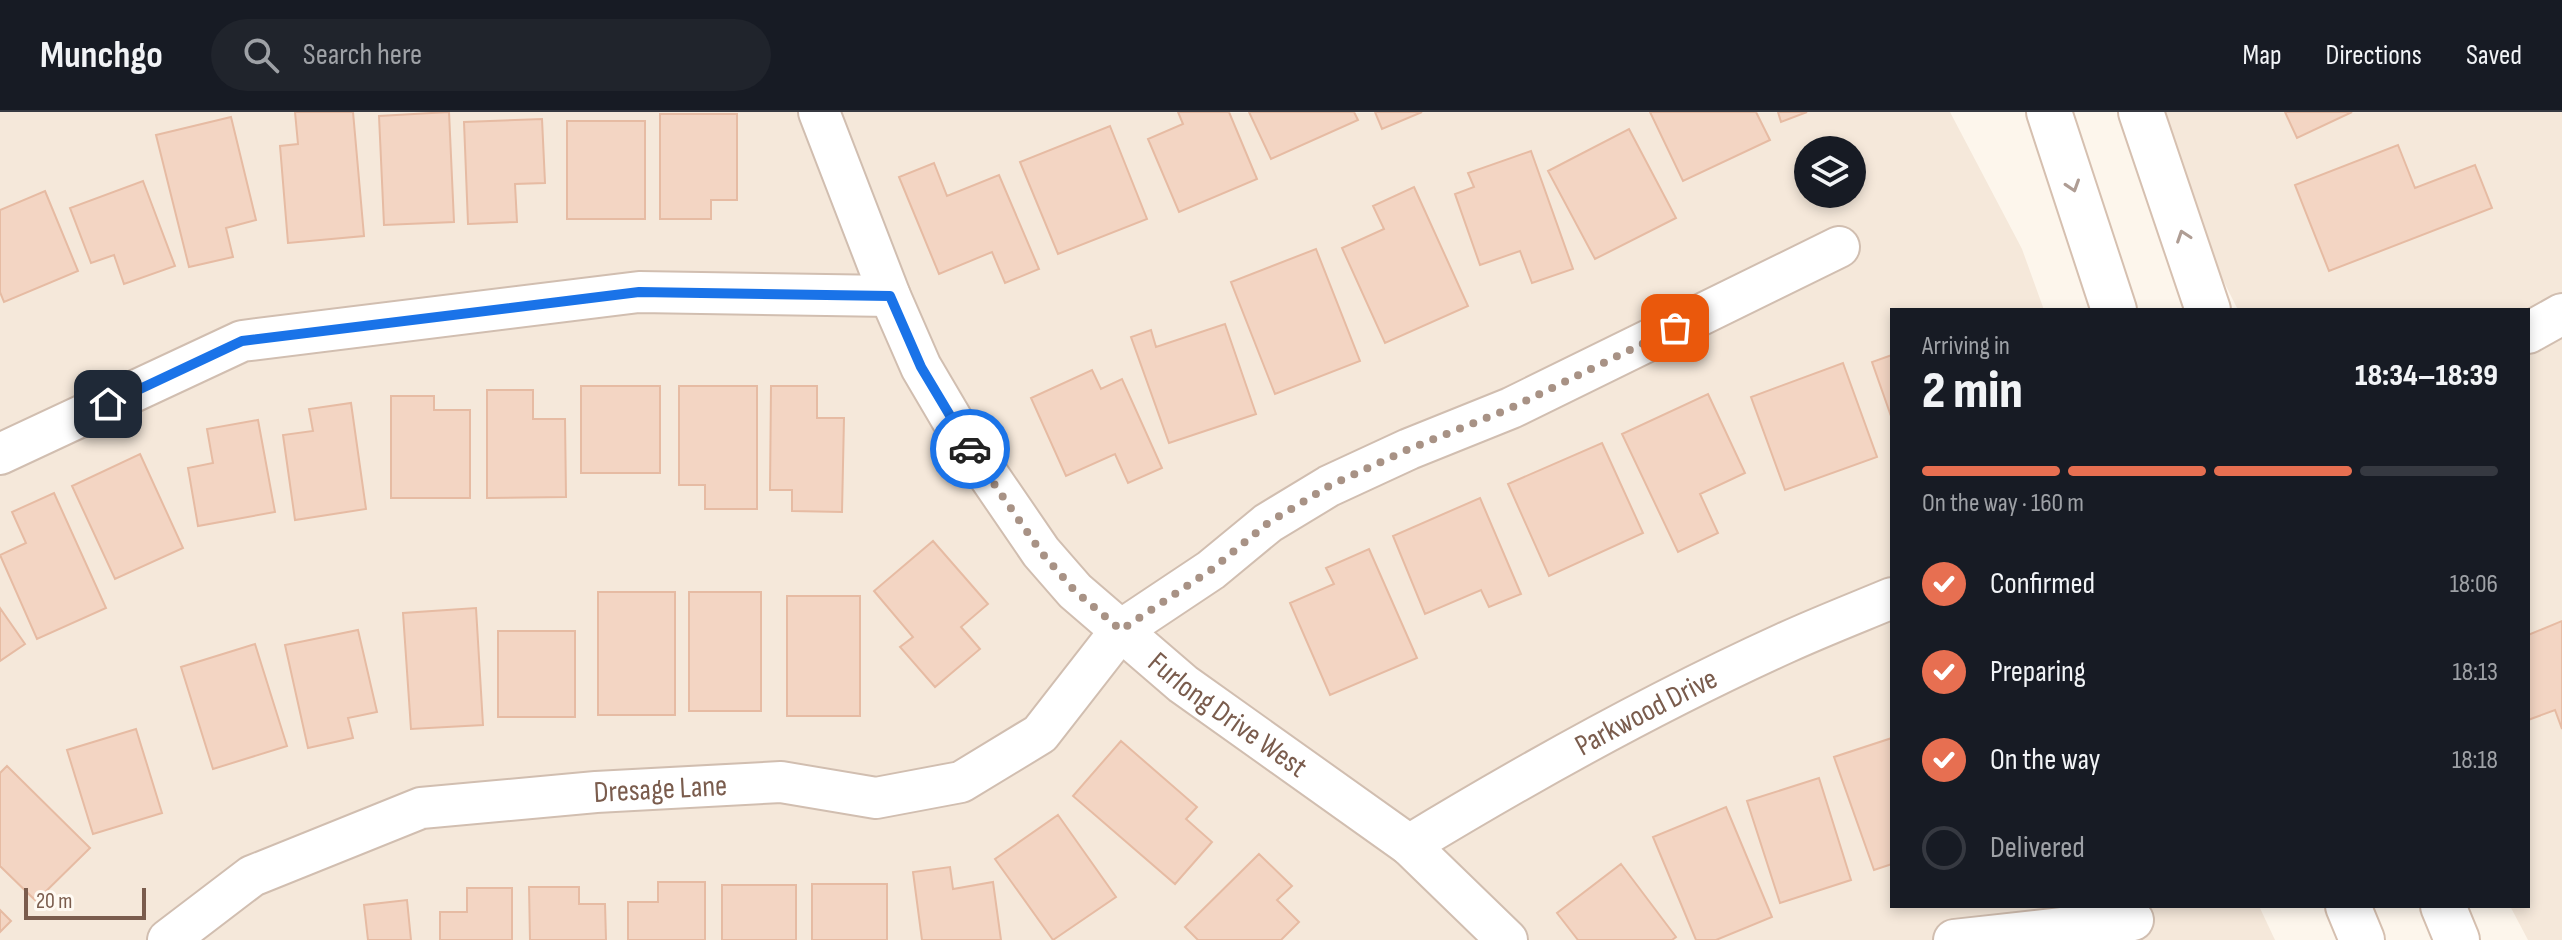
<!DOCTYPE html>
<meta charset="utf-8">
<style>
:root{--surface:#171b24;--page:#20242c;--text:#f1f3f6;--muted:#9ea1a6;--line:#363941;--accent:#e76f51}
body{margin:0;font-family:"Sofia Sans Condensed",sans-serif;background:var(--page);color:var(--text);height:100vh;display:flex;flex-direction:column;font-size:30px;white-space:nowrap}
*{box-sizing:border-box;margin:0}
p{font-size:26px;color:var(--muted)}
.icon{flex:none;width:44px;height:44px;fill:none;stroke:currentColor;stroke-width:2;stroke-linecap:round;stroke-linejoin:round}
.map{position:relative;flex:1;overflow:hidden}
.drawer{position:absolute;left:1890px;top:196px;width:640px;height:600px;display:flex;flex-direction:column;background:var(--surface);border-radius:0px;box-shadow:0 4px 12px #0003}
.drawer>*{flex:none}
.fabs{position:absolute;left:1794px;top:24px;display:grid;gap:16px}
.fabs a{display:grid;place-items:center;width:72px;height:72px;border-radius:50%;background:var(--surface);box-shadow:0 4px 12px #0003;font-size:40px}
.scale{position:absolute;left:24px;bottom:20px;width:122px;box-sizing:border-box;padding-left:8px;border:4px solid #7a5c4d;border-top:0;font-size:22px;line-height:28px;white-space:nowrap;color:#7a5c4d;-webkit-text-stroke:6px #fffaf3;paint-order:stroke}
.pin{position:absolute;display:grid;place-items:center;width:68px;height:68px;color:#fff;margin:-34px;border-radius:16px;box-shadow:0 4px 12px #0006}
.courier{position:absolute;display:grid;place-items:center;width:80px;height:80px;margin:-40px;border:6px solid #1a73e8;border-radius:50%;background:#fff;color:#222;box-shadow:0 2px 10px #0007}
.summary em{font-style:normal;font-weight:800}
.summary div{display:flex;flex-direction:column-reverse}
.summary{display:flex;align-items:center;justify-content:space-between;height:136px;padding:0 32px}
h1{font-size:52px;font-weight:800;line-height:60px}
.bar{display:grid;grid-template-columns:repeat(4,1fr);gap:12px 8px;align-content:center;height:96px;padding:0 32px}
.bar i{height:10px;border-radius:6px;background:var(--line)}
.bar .on{background:var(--accent)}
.bar p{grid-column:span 4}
ol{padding:0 32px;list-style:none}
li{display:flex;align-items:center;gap:24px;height:88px}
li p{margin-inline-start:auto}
li .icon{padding:8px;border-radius:50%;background:var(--accent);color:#fff;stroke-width:4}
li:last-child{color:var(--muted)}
li i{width:44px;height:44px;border:4px solid var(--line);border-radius:50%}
header{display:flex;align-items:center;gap:48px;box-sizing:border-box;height:112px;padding:0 40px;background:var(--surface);border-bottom:2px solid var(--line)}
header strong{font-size:38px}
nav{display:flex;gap:44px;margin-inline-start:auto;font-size:28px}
.search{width:560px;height:72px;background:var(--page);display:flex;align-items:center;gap:20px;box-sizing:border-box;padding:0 28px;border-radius:44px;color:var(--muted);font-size:30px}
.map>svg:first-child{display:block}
.residential{fill:#f5e8da;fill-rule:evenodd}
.building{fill:#f3d5c3;stroke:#e6bba3;stroke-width:2}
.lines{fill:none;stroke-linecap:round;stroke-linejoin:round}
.minor-casing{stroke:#d1beb0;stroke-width:44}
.secondary-casing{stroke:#d6c0b0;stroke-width:48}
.minor{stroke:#fff;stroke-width:40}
.secondary{stroke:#fff;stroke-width:44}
.oneway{stroke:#af9d94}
.done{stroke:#a89285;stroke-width:8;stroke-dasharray:0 14.4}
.route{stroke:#1a73e8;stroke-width:10}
.labels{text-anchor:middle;stroke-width:6;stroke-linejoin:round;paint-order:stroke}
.street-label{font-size:30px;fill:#7a5c4d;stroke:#fffaf3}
</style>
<header>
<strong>Munchgo</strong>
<div class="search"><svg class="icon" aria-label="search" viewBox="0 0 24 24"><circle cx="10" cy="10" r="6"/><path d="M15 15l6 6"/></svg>Search here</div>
<nav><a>Map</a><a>Directions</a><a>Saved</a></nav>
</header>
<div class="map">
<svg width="2562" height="828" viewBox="0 0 2562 828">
<rect width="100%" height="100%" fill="#fdf6ec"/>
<!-- residential -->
<path class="residential" d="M0,0H1950L2022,137L2044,198H1892V794H2259L2275,828H0ZM1808,38H1852V82H1808Z
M2139,0H2562V828H2528L2510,794H2528V198H2238Z"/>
<!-- building -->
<path class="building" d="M295,0H353L364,124L288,131L280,34L298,32Z
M449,0L454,110L384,113L379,4Z
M1178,0H1229L1257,67L1179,100L1148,27L1183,12Z
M1249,0H1354L1358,8L1271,47Z
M1375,0H1422L1382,17Z
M1650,0H1756L1770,28L1683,69Z
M1778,0H1807L1781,10Z
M2285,0H2352L2297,26Z
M660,2H737V88H711V107H660Z
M231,5L256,108L226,116L233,145L189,155L156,23Z
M542,7L545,71L515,72L517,110L468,112L464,10Z
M567,9H645V107H567Z
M1110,14L1147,107L1058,142L1020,50Z
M1629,17L1676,106L1595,147L1548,59Z
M2398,33L2415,76L2475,53L2492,96L2329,159L2295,73Z
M1531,39L1573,157L1532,171L1520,139L1480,153L1455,82L1474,75L1468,61Z
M934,51L947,84L999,63L1039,157L1005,171L992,140L939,162L899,65Z
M143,69L175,154L124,172L114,143L91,151L70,96Z
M1414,75L1468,194L1385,231L1342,136L1384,117L1373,94Z
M45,79L78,159L4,190L0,180V98Z
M1316,137L1360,249L1275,282L1231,170Z
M1225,212L1256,302L1169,331L1131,225L1151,218L1156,235Z
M1892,243V307L1872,250Z
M1843,251L1877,345L1785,378L1751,285Z
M1092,258L1101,277L1122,267L1162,356L1128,371L1115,342L1066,364L1031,286Z
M581,274H660V361H581Z
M679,274H757V397H705V373H679Z
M771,274H817V306H844L842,400L792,399V378H770Z
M487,278H533V307H565L566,385L487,386Z
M1708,282L1745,361L1700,382L1718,421L1678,440L1622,322Z
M391,284H434V298H470V386H391Z
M351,291L366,397L295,408L283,323L313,319L309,297Z
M258,308L275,400L198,414L188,356L213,351L207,317Z
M1602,331L1643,421L1549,464L1508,372Z
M140,342L183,436L115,467L72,374Z
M54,381L106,496L37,527L0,443L26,431L12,400Z
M1480,386L1521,482L1489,495L1481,478L1425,502L1393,424Z
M933,429L988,492L961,515L980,537L935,575L900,535L913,525L874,479Z
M1369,437L1417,546L1330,583L1290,491L1334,472L1326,456Z
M598,480H675V603H598Z
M689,480H761V599H689Z
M787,484H860V604H787Z
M0,496L25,532L0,549Z
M476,496L483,613L411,617L403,501Z
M2562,509V617L2555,598L2528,608V523Z
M358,518L377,600L348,606L353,626L308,636L285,533Z
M498,519H575V605H498Z
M255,532L287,634L213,657L181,555Z
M136,617L162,701L93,722L67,638Z
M1892,626V752L1874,758L1834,645Z
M1121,629L1197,695L1186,707L1212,730L1175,772L1073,684Z
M7,654L90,736L36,789L0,754V661Z
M1819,666L1851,768L1780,791L1747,689Z
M1726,695L1772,805L1716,828H1696L1653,725Z
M1058,703L1116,785L1053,828L995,747Z
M1259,742L1292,774L1277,788L1299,810L1281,828H1198L1185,815Z
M1621,752L1676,825L1672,828H1578L1557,801Z
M950,755L953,777L993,770L1001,828H922L913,760Z
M658,770H705V828H628V790H658Z
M812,772H887V828H812Z
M722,773H796V828H722Z
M529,775H579V792H605L606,828H530Z
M467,776H512V828H440V800H467Z
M407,788L411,828H368L364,793Z
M0,798L11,809L0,820Z"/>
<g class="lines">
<defs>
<g id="minor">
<path id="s1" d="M819,0L890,184L921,255L961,323L1041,440L1075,479L1183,572L1409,733L1507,828"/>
<path d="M2528,221L2562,202"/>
<path d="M0,342L242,229L639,180L890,184"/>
<path id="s2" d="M1409,733C1531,659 1655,590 1785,531C1820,515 1856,501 1892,486"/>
<path id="s3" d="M168,828L252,764L421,696L596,680L781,670L876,686L961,670L1040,622L1121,518L1211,458L1268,411L1329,374L1409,337L1511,296L1839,135"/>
<path d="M1954,828L2133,808"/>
</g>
<path id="secondary" d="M2049,0L2114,198
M2141,0L2208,198
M2348,794L2362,828
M2443,794L2457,828"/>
</defs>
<!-- minor casing -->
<use href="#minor" class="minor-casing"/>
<!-- secondary casing -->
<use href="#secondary" class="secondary-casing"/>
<!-- minor -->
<use href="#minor" class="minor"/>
<!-- secondary -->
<use href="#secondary" class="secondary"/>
</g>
<!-- one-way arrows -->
<defs><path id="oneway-chevron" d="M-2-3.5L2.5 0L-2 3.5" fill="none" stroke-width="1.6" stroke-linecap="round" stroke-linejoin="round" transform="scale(2)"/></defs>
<g class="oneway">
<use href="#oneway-chevron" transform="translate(2073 74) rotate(72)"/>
<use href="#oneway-chevron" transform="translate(2183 124) rotate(-109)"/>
</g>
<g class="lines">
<!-- done -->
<path class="done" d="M970,337L1041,440L1075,479L1121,518L1211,458L1268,411L1329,374L1409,337L1511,296L1675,216"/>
<!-- route -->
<path class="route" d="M108,292L242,229L639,180L890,184L921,255L970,337"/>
</g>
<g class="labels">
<!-- street labels -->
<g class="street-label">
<text dy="10" stroke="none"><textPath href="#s1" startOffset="744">Furlong Drive West</textPath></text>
<text dy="10" stroke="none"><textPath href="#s2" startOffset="272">Parkwood Drive</textPath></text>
<text dy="10" stroke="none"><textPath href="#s3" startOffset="528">Dresage Lane</textPath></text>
</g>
</g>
</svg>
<div class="fabs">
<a><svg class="icon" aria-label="layers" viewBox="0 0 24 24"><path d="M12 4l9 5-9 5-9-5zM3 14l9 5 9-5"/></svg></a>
</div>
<div class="scale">20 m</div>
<div class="pin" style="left:1675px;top:216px;background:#ea580c"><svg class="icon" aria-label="bag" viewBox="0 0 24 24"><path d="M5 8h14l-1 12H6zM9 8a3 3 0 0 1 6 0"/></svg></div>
<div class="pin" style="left:108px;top:292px;background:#1f2937"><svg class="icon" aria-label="home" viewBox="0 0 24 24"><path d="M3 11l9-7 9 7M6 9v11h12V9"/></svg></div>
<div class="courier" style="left:970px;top:337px"><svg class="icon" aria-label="car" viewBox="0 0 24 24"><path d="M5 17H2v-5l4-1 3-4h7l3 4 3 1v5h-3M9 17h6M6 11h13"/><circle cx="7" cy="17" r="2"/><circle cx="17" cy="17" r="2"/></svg></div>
<section class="drawer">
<div class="summary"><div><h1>2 min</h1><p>Arriving in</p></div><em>18:34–18:39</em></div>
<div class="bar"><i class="on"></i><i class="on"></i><i class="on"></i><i></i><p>On the way · 160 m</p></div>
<ol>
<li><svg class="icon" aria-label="check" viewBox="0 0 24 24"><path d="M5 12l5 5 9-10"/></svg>Confirmed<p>18:06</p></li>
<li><svg class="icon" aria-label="check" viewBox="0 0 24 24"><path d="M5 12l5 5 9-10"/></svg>Preparing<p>18:13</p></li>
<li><svg class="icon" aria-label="check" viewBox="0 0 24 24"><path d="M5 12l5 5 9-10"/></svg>On the way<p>18:18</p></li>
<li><i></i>Delivered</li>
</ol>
</section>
</div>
